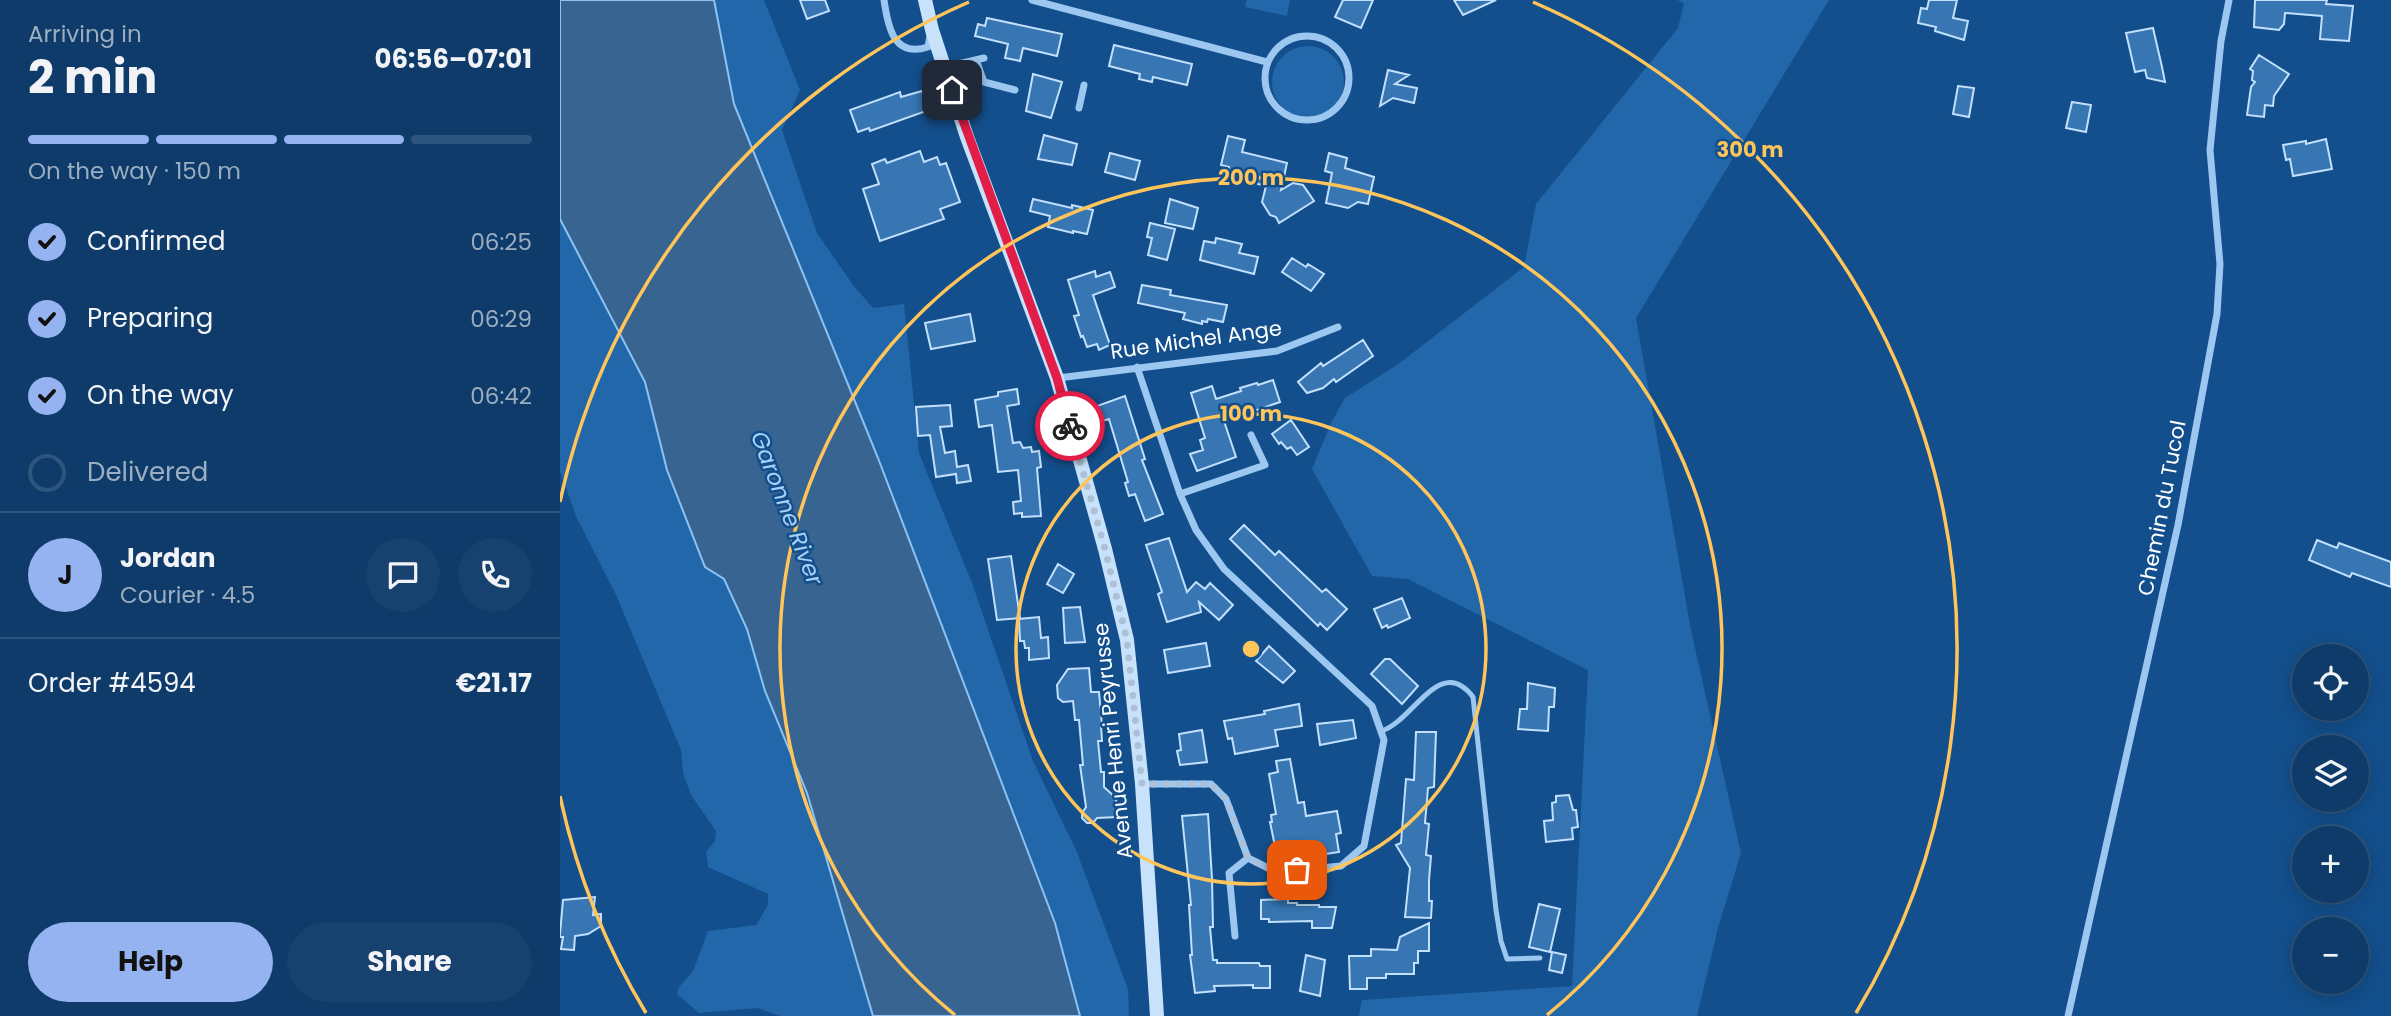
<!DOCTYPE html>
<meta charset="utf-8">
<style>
:root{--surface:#0e3b69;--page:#17426f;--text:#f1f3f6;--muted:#9badc0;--line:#2e557d;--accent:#95b2f1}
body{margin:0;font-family:Poppins,sans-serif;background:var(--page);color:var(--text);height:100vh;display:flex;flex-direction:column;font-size:26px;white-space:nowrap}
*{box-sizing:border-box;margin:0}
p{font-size:23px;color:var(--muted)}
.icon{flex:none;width:38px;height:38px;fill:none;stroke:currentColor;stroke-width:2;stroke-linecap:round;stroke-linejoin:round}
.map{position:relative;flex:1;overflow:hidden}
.side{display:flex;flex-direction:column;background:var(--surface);width:560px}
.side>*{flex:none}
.tools{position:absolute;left:1732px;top:644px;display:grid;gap:14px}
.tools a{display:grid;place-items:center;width:77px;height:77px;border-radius:50%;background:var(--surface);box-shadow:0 4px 18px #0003,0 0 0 2px var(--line);font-size:35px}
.pin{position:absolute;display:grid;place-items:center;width:60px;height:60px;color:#fff;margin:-30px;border-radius:14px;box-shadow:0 4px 10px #0006}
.courier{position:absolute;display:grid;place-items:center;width:70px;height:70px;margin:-35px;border:5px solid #e11d48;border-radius:50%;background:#fff;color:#222;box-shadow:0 2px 9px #0007}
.overview em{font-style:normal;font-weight:700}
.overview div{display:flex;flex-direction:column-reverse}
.overview{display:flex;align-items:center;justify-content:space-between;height:119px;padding:0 28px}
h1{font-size:46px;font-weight:700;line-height:52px}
.bar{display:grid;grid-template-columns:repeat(4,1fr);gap:10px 7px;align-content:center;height:84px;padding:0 28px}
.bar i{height:9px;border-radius:5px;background:var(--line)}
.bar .active{background:var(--accent)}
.bar p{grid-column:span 4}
.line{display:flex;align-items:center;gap:18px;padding:0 28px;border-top:2px solid var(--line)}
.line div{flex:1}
.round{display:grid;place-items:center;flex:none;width:74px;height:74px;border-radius:37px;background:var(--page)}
ol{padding:0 28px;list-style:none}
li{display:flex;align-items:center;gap:21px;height:77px}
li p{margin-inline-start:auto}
li .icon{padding:7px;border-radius:50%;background:var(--accent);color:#111;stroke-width:4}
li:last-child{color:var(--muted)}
li i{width:38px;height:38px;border:4px solid var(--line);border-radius:50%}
.primary-button{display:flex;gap:14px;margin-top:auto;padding:14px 28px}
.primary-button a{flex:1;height:80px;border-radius:42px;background:var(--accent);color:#111;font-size:28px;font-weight:700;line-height:80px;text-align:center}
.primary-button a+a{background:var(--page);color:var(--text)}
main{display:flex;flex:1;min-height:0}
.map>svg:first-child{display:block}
.green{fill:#2267a9}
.water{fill:#376490;stroke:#8dc3f4;stroke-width:2}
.building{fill:#3776b3;stroke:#c2e0fc;stroke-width:2}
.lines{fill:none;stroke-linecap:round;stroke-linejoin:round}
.lane{stroke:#9bc7f0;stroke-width:5}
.street{stroke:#9bc7f0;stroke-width:7}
.secondary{stroke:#c9e2fb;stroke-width:14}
.done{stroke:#acc1d7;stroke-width:7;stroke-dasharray:0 12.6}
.route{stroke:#e11d48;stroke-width:9}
.ring{fill:none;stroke:#ffc55b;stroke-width:3.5}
.labels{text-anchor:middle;stroke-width:5;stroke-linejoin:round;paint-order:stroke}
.street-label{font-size:21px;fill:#fff;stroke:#134f8c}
.water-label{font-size:23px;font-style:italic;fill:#a7d1f8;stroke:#134f8c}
.centre{fill:#ffc55b;stroke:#134f8c;stroke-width:3.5}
.ring-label{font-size:21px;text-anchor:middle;font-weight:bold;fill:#ffc55b;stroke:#134f8c;stroke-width:5;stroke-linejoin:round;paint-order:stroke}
</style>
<main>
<section class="side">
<div class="overview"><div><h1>2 min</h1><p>Arriving in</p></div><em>06:56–07:01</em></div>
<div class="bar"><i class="active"></i><i class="active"></i><i class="active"></i><i></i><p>On the way · 150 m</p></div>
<ol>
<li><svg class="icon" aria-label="check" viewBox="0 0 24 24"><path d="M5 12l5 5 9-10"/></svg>Confirmed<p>06:25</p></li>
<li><svg class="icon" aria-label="check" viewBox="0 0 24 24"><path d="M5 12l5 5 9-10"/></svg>Preparing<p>06:29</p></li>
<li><svg class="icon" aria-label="check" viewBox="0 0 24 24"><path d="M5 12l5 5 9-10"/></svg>On the way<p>06:42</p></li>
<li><i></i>Delivered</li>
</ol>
<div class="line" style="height:126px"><b class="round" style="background:var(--accent);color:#111">J</b><div><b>Jordan</b><p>Courier · 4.5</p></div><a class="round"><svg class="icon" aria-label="chat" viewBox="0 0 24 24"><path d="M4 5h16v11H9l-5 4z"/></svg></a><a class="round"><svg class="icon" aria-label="phone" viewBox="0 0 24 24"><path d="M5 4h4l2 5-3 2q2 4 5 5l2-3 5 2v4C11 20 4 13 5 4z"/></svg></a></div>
<div class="line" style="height:91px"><div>Order #4594</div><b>€21.17</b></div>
<div class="primary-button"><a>Help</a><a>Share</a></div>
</section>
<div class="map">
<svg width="1831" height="1016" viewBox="0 0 1831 1016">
<rect width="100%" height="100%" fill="#134f8c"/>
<!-- green -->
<path class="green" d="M154,0H204L240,90L222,130L257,233L293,285L313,308L344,304L359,453L412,583L473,761L516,850L568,989L569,1016H520L495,923L174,104Z
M687,0H730L727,16L685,7Z
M1117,0H1269L1076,318L1131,630L1181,853L1158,928L1137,1016H799L802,1000L1012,986L1028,670L848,579L812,576L752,469L771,423L785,398L837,365L964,267L976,204L1118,28L1124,3Z
M712 82a36 36 0 1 1 72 0a36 36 0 1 1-72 0Z
M0,219L85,382L107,470L145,567L164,579L187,629L205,691L247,793L313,1016H221L197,1008L139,1013L117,994L119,987L133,971L148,931L196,925L208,905V894L148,867L146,852L155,841L156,831L131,795L123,773L121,750L56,595L16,516L0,471Z"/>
<!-- water -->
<path class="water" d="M0,0H154L174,104L318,458L495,923L520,1016H313L247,793L205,691L187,629L164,579L145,567L107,470L85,382L0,219Z"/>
<!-- building -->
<path class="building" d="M240,0H265L269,11L247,19Z
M783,0H813L801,28L775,17Z
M894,0H936L903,15Z
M1369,0H1397L1393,18L1408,21L1404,40L1375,31L1376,27L1358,23L1361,8L1367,9Z
M1695,0H1767L1766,4L1793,6L1789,41L1760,39L1762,16L1725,13L1724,24L1719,30L1694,27Z
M427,18L502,34L497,56L463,48L460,61L445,58L448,44L415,36L418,24L425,26Z
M1593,28L1602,67L1605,82L1587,78L1585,70L1575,72L1566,33Z
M554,45L632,64L627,85L593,77L592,82L579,79L580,74L549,66Z
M1699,55L1729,74L1714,96L1713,106L1705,105L1704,117L1687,115L1691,87L1695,82L1692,80L1693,71L1690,69Z
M828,70L849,75L835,84L857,88L854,103L833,98L820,106Z
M473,74L502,82L491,118L466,111Z
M1398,86L1414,88L1409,117L1393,114Z
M362,91L369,110L310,131L309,128L298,132L290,110L340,92L341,97Z
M1512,102L1531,105L1526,132L1506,128Z
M484,135L517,144L512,165L478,159Z
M668,136L685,140L682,152L727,163L721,190L733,183L743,185L754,201L719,223L716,217L710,215L702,202L706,186L667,176L669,167L661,165Z
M1766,139L1772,169L1733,176L1730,159L1726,160L1723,145L1746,141V144Z
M360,151L364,162L377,157L380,165L386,163L400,202L380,209L384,219L320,241L303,189L319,184L312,164L325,159L327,163Z
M550,153L580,161L575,180L545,172Z
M769,153L787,158L785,168L814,177L808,204L798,202L788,208L766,203L772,173L765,171Z
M473,199L512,208V205L533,210L527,234L513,231V233L488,227L490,216L470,211Z
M610,199L638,208L633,229L605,223Z
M590,223L615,229L607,260L588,255L592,238L587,237Z
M656,238L682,244L679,253L698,257L694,274L640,260L644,241L655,243Z
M732,258L746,267L748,264L764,274L751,291L722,272Z
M535,271L536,277L550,272L555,287L533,295L550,345L539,350L537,344L527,347L523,336L521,337L514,316L519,315L508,280Z
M582,285L611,290L610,295L667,305L663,322L648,319L647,322L642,321V324L623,319L625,313L578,303Z
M410,314L415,341L371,349L365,323Z
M803,340L813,356L776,382L774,379L763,388L747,393L738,382L761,363L763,366Z
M713,380L720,402L664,421L676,457L637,471L630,454L643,450L640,440L645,438L631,393L652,386L656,399L681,391L680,388L697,383L698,385Z
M457,389L459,404L447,406L453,443L460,442L463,448L471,447L472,452L479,451L481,467L477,468L481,516L462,517V513L454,514L453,502L461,501L458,470L438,472L432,425L419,427L415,400L438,396V392Z
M565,396L585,459L582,460L603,514L585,521L575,494L569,496L565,483L568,482L549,419L542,421L537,406Z
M390,405L392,426L380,427L385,453L395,451L397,467L408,465L411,481L397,483L396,474L376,477L370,435L358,436L356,407Z
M731,420L749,447L737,455L731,447L727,449L721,442L719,444L712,434Z
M684,525L715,555L719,551L762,592L766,589L787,609L767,630L760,623L758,626L670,539Z
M609,538L627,592L636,582L645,589L650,583L673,605L659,620L639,602L641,612L607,622L598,594L602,592L586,545Z
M1757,540L1777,548L1779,543L1831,562V587L1792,573L1790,577L1749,560Z
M451,556L460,618L437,620L428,559Z
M498,564L514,574L503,593L487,584Z
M842,598L850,618L828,628L827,625L822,628L814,609Z
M520,607L525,642L505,643L503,608Z
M479,617L481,638L488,637L489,658L469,660V648H465L464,641H460L459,619Z
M646,643L650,666L608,673L604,650Z
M709,646L735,671L723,683L696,661Z
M825,659H830L858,686L842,704L811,674Z
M529,668L531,692H539L542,725H541L542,741H538L541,772H544V787L556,798L557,817L537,818L533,823H527L522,818V813L526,807L520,765H523L519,720H515L513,701L503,702L498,698L497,685L508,669Z
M968,683L995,688L994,707H989L988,731L958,729L960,709H967Z
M739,704L742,726L715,730L718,746L675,754L672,738L668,739L664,721L705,714L704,711Z
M793,720L796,738L760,745L757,724Z
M642,730L647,762L620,765L617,751L621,750L619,734Z
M856,732H876L874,787L868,788L865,823L869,824L866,855L871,856L869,880V901H872L871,918L845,917L850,868L836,845L841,843L846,779L854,780Z
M730,759L738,803L744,802L746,816L777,811L781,833L776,834L779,852L759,855L758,849L717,856L710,822H712L711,815L716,814L709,774L718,772L716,761Z
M1009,795L1013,810H1016L1018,827L1012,828L1013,839L986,842L984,821L993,820L992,803L996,802V796Z
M648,814L652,879L653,927H650L653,960H657V963H699L700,966H710V988H693V985L654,986L655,991L635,993L630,955H632L629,905H631L622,816Z
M35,897L33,915L41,914V926L28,934L15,936L14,950L1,949L3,937H0V934L3,900Z
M728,899V903H737V905H759V907H776L772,928H752V921L709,922V919H701V900Z
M979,904L1000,909L990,952L969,947Z
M869,923V951H858V963H854V974H826V978H807V989H790L789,956H811V949L837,950L840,937Z
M992,952L1006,955L1002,973L989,970Z
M746,955L765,960L760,996L740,991Z"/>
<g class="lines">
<!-- lane -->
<path class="lane" d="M821,731C853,722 880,653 913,697L936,910L941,941L947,959L980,958"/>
<!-- street -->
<path class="street" d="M324,0C328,28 334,58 368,47L370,36
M472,0L707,62
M705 78a42 42 0 1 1 84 0a42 42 0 1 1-84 0Z
M416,60L424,82L455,90
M385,67L424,58
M519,108L524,85
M577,367L620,494L636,530L664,569L812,706L824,740L804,846L781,866L716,872L688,858L666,799L651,784H582
M498,378L717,351L778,327
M620,494L705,465L691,435
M675,936L669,873L688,858
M1508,1016L1618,525L1657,314L1660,264L1650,150L1661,41L1669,0"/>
<!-- secondary -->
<path class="secondary" d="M365,0L372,30L407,137L497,378L545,549L567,640L582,784L597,1016"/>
</g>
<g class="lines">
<!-- done -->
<path class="done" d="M510,426L545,549L567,640L582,784H651L666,799L688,858L716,872L737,870"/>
<!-- route -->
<path class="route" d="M392,90L497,378L510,426"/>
</g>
<!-- distance rings -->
<g class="ring">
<circle cx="691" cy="649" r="235"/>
<path d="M395 1015A471 471 0 1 1 987 1015"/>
<path d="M86 1013A706 706 0 0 1 0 796M0 502A706 706 0 0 1 409 2M973 2A706 706 0 0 1 1296 1013"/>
</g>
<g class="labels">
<!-- street labels -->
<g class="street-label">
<text transform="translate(636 340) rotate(-8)" y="7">Rue Michel Ange</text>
<text transform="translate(1602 508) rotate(-79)" y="7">Chemin du Tucol</text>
<text transform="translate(553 741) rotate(-96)" y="7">Avenue Henri Peyrusse</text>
</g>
<!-- water labels -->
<g class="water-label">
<text transform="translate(227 508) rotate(69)" y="8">Garonne River</text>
</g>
</g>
<circle cx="691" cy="649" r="10" class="centre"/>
<g class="ring-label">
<text x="1190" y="157">300 m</text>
<text x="691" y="185">200 m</text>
<text x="691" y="421">100 m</text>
</g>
</svg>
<div class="tools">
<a><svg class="icon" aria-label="locate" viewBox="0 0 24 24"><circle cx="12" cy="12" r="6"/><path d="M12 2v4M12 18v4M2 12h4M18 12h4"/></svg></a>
<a><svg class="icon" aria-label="layers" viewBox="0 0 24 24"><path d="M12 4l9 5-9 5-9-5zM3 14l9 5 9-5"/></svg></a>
<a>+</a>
<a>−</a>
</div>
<div class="pin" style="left:737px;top:870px;background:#ea580c"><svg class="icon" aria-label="bag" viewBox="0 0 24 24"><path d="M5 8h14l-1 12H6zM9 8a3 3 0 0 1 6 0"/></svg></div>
<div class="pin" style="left:392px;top:90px;background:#1f2937"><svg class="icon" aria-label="home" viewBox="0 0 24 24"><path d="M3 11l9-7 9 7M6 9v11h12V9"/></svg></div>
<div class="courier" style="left:510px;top:426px"><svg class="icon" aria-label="bike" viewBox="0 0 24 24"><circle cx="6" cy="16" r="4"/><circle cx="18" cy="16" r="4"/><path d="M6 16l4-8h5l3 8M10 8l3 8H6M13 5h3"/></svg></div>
</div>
</main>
